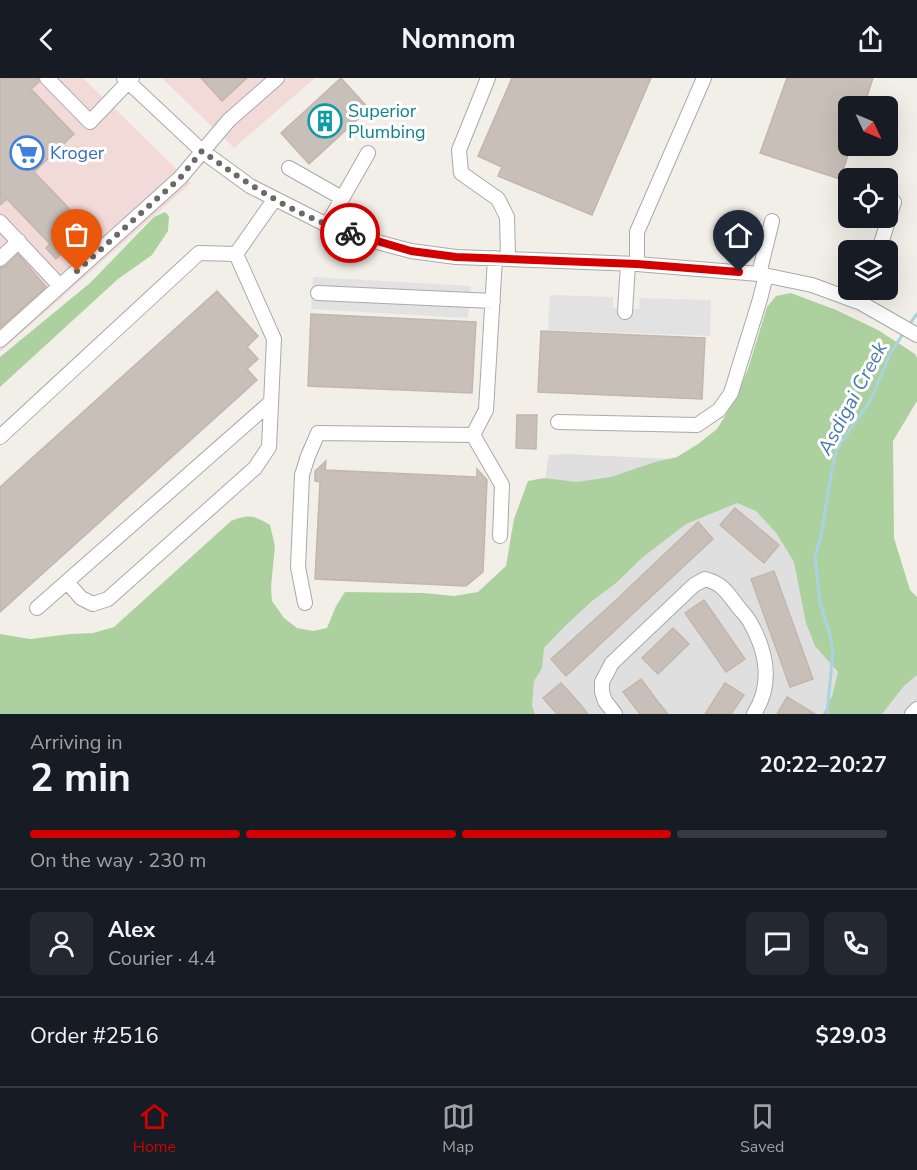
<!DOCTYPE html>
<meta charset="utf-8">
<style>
:root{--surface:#171b24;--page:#242831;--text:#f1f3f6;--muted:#9ea1a6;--line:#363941;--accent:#d40000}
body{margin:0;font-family:"Nunito Sans",sans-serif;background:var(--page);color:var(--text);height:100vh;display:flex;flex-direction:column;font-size:22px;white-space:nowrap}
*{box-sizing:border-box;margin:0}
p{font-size:20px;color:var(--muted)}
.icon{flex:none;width:33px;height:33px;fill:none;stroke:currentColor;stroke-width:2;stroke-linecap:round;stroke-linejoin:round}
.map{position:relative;height:636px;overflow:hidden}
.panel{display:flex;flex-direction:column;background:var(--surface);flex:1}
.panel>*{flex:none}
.needle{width:39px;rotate:134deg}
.buttons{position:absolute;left:838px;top:18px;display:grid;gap:12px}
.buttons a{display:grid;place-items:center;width:60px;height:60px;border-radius:9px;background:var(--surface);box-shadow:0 6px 24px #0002;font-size:30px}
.pin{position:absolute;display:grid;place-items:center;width:51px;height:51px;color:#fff;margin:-62px -26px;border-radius:50% 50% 50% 0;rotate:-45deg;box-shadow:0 0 6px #0007}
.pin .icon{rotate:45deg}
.courier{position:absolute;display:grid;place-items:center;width:60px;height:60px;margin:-30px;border:4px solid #d40000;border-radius:50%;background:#fff;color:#222;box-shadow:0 2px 8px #0007}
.headline em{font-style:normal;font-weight:700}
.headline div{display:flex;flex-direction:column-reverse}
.headline{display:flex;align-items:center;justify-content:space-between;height:102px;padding:0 30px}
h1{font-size:39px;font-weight:700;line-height:45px}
.bar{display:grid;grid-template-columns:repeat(4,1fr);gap:9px 6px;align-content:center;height:72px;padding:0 30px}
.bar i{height:8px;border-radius:4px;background:var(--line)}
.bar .selected{background:var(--accent)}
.bar p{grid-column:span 4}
.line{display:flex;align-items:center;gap:15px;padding:0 30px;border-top:2px solid var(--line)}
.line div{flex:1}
.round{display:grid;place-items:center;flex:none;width:63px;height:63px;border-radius:9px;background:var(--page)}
header{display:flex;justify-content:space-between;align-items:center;height:78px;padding:0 30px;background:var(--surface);font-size:27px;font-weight:700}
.tab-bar{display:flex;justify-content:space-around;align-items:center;height:84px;border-top:2px solid var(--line);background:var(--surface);font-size:16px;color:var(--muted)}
.tab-bar a{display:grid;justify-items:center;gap:3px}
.tab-bar .selected{color:var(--accent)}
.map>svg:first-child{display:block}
.residential{fill:#e0dfdf}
.commercial{fill:#f2dad9}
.forest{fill:#add19e}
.parking{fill:#e2e2e2}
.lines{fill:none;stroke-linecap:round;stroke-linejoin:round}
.stream{stroke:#aad3df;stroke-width:3}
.building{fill:#c7bfb8;stroke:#c4b6ab;stroke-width:1.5}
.minor-casing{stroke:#a9a9a9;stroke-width:16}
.minor{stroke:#fff;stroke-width:14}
.done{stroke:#6b6a68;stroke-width:6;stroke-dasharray:0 10.8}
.route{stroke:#d40000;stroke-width:8}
.labels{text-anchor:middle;stroke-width:6;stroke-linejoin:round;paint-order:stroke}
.culture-label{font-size:18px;fill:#0d838f;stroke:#fff;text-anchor:start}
.shop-label{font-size:18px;fill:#366cbe;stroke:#fff;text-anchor:start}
.water-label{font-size:20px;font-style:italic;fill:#4a7aab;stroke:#fff}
</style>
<header><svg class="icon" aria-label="back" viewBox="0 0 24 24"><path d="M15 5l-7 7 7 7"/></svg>Nomnom<svg class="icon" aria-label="share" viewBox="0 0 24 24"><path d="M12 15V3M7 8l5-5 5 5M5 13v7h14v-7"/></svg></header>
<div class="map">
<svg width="917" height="636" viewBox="0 0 917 636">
<rect width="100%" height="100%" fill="#f2efe9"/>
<!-- residential -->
<path class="residential" d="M566,376L717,383L917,589V636H507L549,377Z"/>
<!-- commercial -->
<path class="commercial" d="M0,0H83L191,105L0,274Z
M162,0H315L234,70Z"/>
<!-- forest -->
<path class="forest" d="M165,134L169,138L168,153L152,177L118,201L0,309V279L90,205L154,139Z
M791,215L836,232L878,252L915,276L917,280V323L893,363L894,460L910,512L917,519V597L904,608L882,636H823L832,618L838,594L815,568L806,545L794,484L777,456L756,433L737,425L686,446L643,479L616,505L592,523L564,549L544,570L542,590L534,603L532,627L535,636H0V556L30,561L70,556L93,555L114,549L231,443C249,436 253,437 270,447L275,468L271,509L272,523L284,540L297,550L313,553L327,550L336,528L345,514L424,515L454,518L478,514L506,488L514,441L528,403L544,400L577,404L611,399L655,384L677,379L698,366L717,351L733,325L748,291L767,229L776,218Z"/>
<!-- parking -->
<path class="parking" d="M313,199L471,208L468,240L311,231Z
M550,217L613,219V230L639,231L640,220L711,222L710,258L548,252Z"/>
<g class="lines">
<!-- stream -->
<path class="stream" d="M908,248L917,236
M827,636L833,574L830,557L820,525L815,479L821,458L832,391L837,371L871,321L891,274L905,253"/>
</g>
<!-- building -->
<path class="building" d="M0,0H38L39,4L31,11L74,56L34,94L88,150L56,181L46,170L50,166L7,121L0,127Z
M201,0H247L222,23Z
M341,0L369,31L309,86L281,55Z
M512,0H651L592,137L498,98L502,89L478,78Z
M787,0H873L864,28H849V68H851L840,101L760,75Z
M18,176L46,209L0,250V190L6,188Z
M217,213L258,258L247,269L258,281L247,291L257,302L0,534V409Z
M311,236L476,244L472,315L308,308Z
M541,253L705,260L702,321L538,314Z
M517,337H537L536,371L516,370Z
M326,383L325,392L411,396L477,399V391L487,402L483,494L466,508L315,501L320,404L315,403V393Z
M735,430L779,467L764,485L720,447Z
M698,444L713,461L566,598L551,581L614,524Z
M774,493L813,601L790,609L751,501Z
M704,522L745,581L726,594L685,535Z
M673,550L689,566L658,596L642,580Z
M641,601L658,624L668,636H640L623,614Z
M561,605L580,626L588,636H557L543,620Z
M725,605L744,617L731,636H705Z
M787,619L815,636H777Z"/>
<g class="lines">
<defs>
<path id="minor" d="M47,0L90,44L132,0
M124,0L202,73L250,108L327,147L381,165L411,173L456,179L637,186L759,196L812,207L861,225L917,257
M488,0L459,72L461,95L498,121L507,139L508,180
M289,90L342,120
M0,144L60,208L180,100L229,42L277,0
M327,147L368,75
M879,172L894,124
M236,176L274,122
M0,181L19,163
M637,186V154L704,0
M759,196L772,143
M318,215L493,223
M625,234L628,186
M0,262L60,208
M558,344L697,347L719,332L731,315L760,221L766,197
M473,357L502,407L500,458
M0,359L199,175L236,176
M67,504L81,520L93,526L108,521L255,390L269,369L274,261L236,176
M305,525L298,489L302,397L308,378L318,355L473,357L486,332L495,180
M37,530L271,324
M615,636L605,623L602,614V604L612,585L694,507L705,501C721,505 726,513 736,526C740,532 746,537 750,544C767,574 773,606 754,636
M912,636L917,631"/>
</defs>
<!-- minor casing -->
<use href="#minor" class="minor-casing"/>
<!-- minor -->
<use href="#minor" class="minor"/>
</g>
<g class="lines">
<!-- done -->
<path class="done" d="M77,193L180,100L202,73C250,108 293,136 350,155"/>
<!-- route -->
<path class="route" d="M350,155L411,173L456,179L637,186L739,194"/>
</g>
<!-- icons -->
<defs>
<symbol id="building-ring" viewBox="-11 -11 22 22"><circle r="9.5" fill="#fff" stroke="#0f9aa8" stroke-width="1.5"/><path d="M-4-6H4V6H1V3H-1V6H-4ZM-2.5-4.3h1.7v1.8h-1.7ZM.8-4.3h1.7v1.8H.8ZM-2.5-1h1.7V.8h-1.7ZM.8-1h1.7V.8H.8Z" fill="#0f9aa8"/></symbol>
<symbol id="supermarket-ring" viewBox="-11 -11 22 22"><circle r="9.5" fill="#fff" stroke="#3f7fe0" stroke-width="1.5"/><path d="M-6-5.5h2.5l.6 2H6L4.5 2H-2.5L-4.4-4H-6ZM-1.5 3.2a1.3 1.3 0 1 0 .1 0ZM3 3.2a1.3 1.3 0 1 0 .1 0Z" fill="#3f7fe0"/></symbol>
</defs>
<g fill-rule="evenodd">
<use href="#building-ring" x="306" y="24" width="38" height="38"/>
<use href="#supermarket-ring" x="8" y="56" width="38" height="38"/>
</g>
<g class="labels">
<!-- culture labels -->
<g class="culture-label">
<text x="348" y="39">Superior<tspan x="348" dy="21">Plumbing</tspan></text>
</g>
<!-- shop labels -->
<g class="shop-label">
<text x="50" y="81">Kroger</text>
</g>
<!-- water labels -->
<g class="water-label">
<text transform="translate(852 320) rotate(-62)" y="7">Asdigai Creek</text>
</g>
</g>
</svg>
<div class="buttons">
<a><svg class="needle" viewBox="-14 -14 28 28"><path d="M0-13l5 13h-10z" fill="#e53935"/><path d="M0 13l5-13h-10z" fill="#9ea1a6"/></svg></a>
<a><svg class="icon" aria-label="locate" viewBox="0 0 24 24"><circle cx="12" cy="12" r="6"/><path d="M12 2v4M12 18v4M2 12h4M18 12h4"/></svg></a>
<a><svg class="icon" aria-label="layers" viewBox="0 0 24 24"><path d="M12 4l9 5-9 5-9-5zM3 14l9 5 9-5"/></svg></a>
</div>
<div class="pin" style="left:77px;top:193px;background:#ea580c"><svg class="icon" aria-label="bag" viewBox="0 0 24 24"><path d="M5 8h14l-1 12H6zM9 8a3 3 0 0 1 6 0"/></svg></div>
<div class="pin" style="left:739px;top:194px;background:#1f2937"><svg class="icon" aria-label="home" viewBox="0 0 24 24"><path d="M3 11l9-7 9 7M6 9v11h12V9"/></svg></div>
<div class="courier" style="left:350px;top:155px"><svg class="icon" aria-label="bike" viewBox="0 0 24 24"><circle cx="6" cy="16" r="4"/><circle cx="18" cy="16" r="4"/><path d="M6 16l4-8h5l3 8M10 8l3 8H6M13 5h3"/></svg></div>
</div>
<section class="panel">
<div class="headline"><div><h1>2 min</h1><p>Arriving in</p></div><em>20:22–20:27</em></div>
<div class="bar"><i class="selected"></i><i class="selected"></i><i class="selected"></i><i></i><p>On the way · 230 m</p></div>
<div class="line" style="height:108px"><a class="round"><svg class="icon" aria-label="person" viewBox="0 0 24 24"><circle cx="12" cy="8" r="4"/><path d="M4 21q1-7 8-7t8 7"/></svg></a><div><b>Alex</b><p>Courier · 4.4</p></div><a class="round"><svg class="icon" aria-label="chat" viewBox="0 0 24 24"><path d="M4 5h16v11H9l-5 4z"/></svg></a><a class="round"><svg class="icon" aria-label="phone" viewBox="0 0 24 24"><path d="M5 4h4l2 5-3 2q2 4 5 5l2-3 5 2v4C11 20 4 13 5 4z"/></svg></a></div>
<div class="line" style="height:78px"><div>Order #2516</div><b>$29.03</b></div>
</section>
<nav class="tab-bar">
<a class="selected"><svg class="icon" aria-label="home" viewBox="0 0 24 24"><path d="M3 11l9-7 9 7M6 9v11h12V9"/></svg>Home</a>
<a><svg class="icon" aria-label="map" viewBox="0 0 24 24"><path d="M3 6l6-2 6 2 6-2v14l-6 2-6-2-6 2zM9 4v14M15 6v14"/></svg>Map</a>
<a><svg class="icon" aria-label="saved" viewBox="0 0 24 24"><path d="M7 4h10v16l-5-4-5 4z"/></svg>Saved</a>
</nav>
